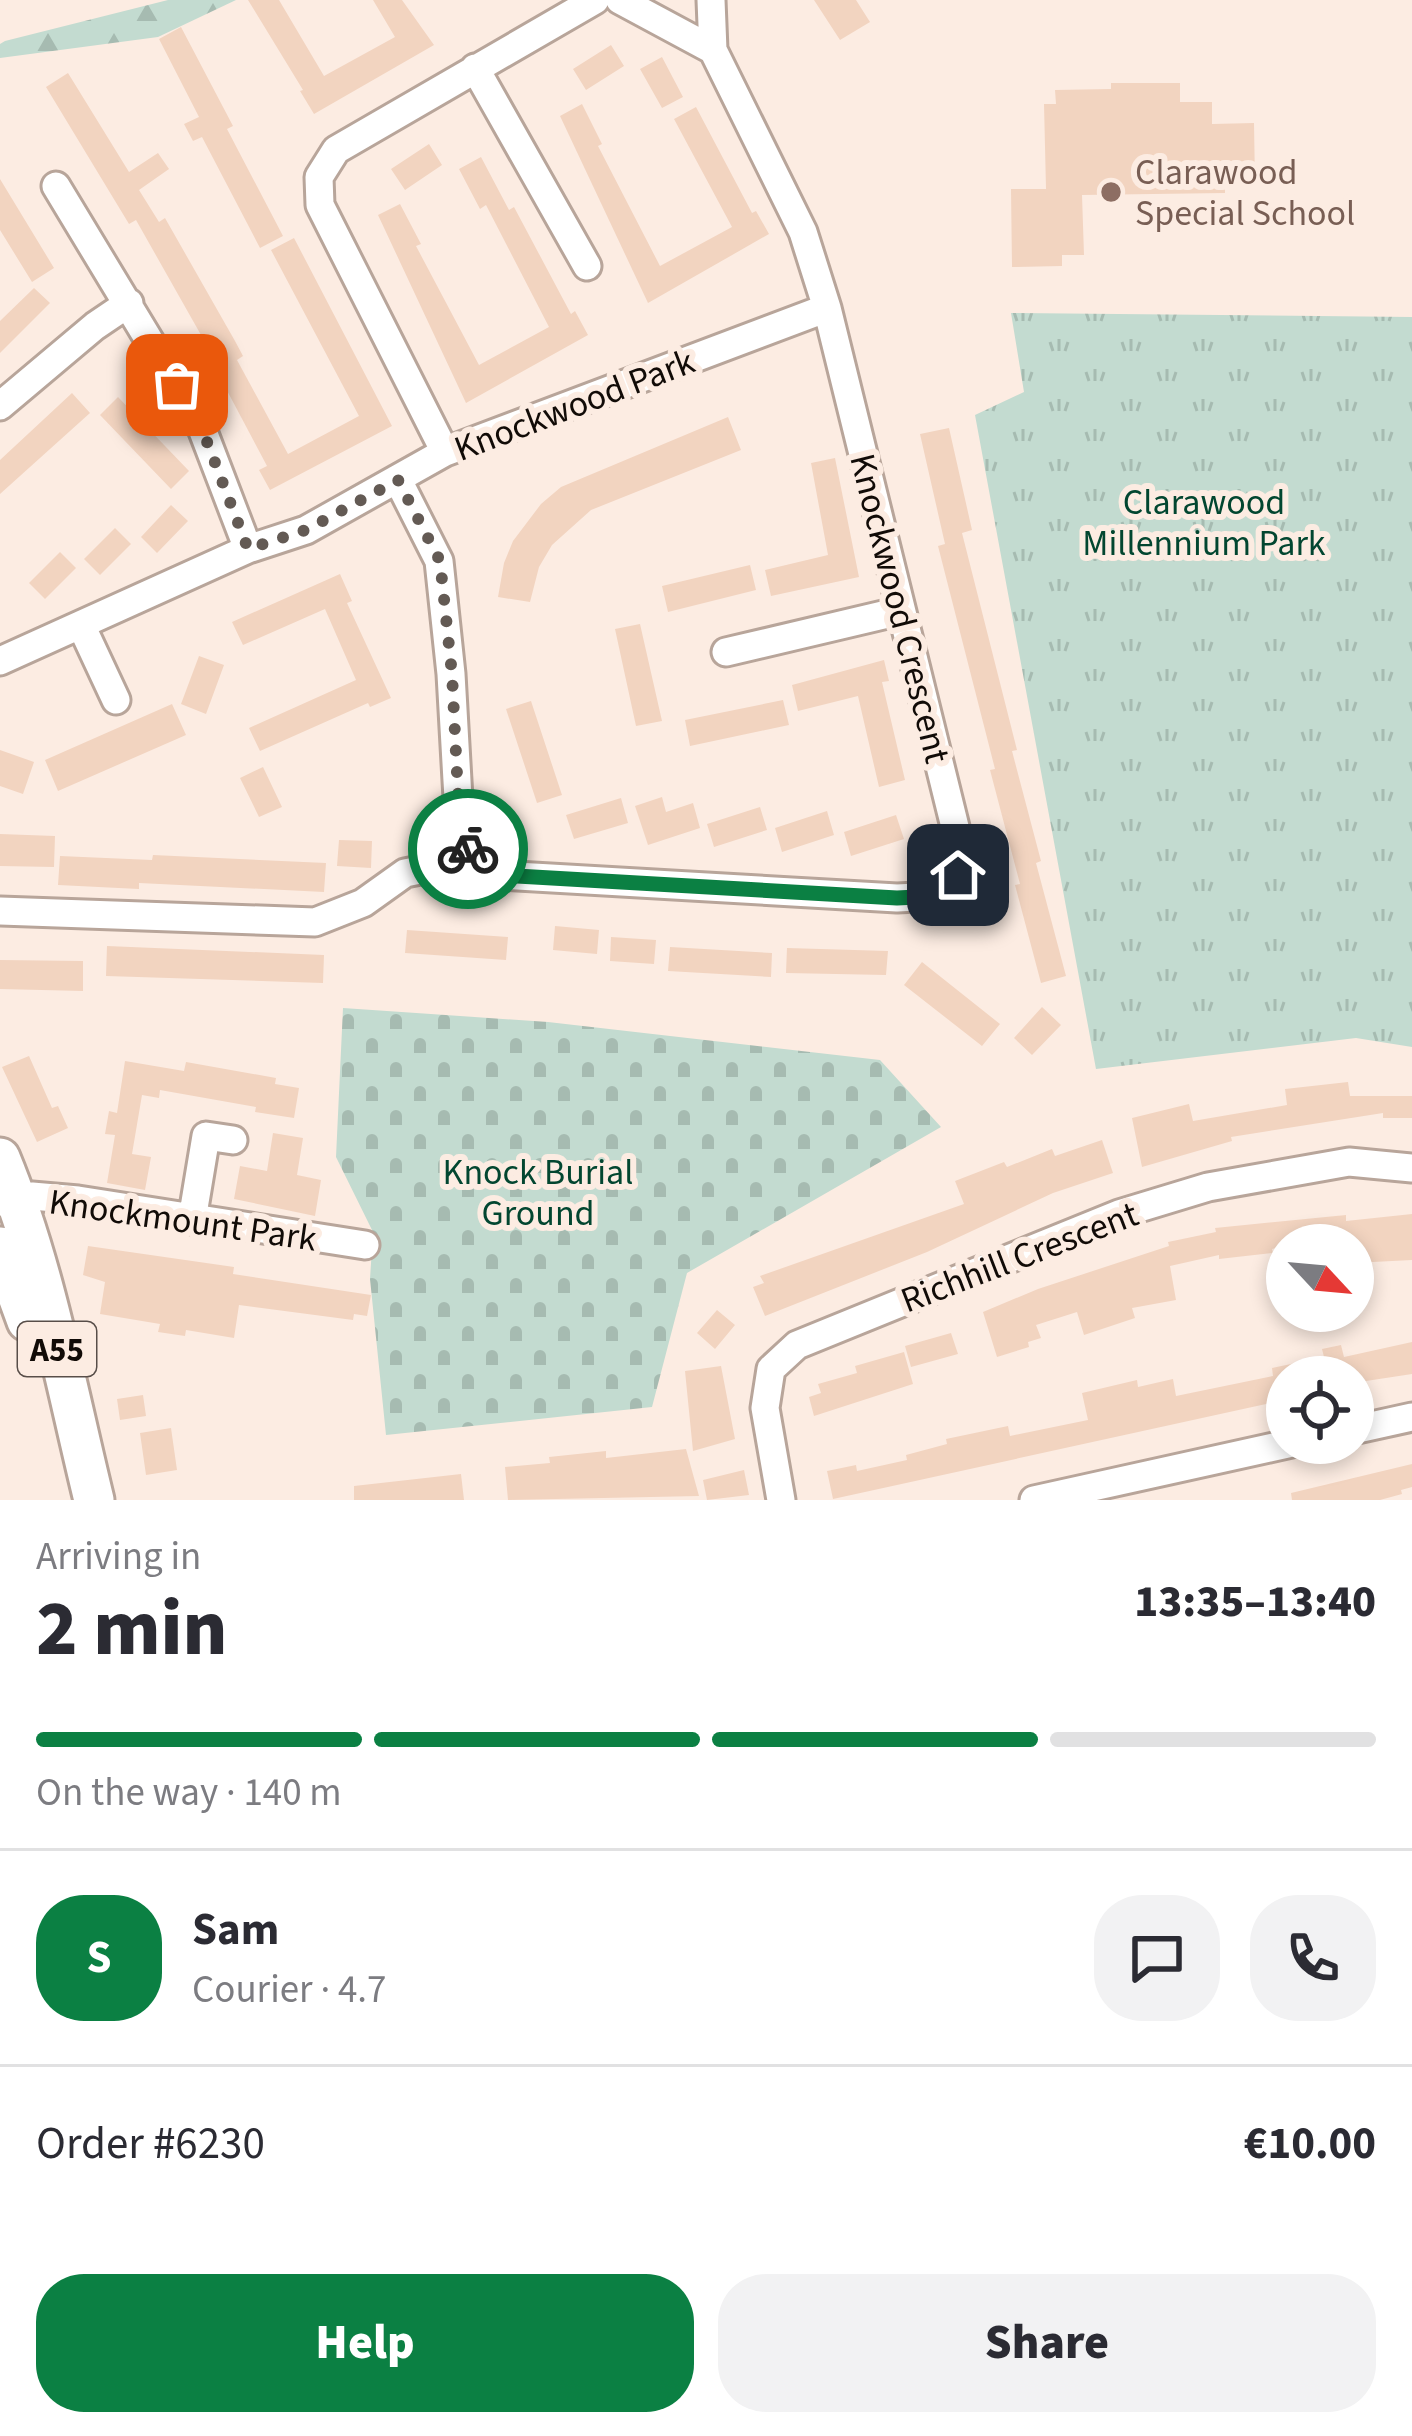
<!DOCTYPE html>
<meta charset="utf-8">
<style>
:root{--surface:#fff;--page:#f2f2f3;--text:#2b2b33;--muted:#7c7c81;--line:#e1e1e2;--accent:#0b8043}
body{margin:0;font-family:"Source Sans 3",sans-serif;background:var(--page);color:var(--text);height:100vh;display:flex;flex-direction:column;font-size:45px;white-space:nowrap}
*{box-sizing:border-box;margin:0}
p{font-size:39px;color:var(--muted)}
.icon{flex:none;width:66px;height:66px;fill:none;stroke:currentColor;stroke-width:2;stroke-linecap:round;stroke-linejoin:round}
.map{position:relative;height:1500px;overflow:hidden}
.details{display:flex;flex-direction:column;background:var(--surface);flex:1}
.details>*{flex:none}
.needle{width:78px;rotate:116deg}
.buttons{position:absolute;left:1266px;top:1224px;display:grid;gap:24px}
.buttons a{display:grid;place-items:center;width:108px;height:108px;border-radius:50%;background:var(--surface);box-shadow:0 6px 18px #0003;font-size:60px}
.pin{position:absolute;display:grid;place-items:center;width:102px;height:102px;color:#fff;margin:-51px;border-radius:24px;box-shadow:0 6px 18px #0006}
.courier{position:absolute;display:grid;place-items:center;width:120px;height:120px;margin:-60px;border:9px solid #0b8043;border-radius:50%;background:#fff;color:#222;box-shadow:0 3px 15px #0007}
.headline em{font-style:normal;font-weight:800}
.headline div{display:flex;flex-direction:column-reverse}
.headline{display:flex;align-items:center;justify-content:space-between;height:204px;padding:0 36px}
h1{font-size:78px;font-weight:800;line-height:90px}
.bar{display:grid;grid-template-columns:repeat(4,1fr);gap:18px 12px;align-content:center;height:144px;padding:0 36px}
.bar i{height:15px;border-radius:9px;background:var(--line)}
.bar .current{background:var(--accent)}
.bar p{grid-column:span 4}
.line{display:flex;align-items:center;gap:30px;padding:0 36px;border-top:3px solid var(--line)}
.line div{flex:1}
.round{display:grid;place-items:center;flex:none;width:126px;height:126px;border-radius:48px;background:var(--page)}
.cta{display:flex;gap:24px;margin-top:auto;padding:24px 36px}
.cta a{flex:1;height:138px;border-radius:48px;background:var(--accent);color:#fff;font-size:48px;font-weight:800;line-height:138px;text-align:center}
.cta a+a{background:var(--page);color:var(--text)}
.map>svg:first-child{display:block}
.forest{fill:url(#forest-firs)}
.cemetery{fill:url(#cemetery-stones)}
.park{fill:url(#park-tufts)}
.building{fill:#f2d4c0}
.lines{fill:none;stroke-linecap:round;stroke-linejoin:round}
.minor-casing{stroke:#b8a59a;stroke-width:33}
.highway-casing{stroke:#b8a59a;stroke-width:45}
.minor{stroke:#fff;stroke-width:27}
.highway{stroke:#fff;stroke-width:39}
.done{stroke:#635a54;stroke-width:12;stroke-dasharray:0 21.6}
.route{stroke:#0b8043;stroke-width:15}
.education-dot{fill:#8d6e63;stroke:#fcece2;stroke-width:4.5}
.labels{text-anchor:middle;stroke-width:12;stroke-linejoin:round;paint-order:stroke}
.shield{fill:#fcece2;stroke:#584e49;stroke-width:3}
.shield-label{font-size:33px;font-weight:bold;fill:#110b07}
.education-label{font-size:36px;fill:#785e54;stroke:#fcece2;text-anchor:start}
.street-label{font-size:36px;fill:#110b07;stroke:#fcece2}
.park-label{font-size:36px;fill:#024630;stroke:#fcece2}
</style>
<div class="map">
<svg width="1412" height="1500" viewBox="0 0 1412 1500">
<defs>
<pattern id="forest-firs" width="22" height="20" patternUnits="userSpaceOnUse" patternTransform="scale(3)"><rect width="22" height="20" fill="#c3dbd0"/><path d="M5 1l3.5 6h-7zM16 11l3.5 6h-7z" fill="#a6bbb1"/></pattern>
<pattern id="cemetery-stones" width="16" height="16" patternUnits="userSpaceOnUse" patternTransform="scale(3)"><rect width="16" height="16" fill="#c3dbd0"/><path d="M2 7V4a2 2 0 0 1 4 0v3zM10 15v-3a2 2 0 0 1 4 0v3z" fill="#a6bbb1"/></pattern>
<pattern id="park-tufts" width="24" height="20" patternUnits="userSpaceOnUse" patternTransform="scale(3)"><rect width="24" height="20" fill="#c3dbd0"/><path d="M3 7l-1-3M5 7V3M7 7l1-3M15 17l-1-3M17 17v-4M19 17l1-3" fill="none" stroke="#a6bbb1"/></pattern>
</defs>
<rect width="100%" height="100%" fill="#fcece2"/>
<!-- forest -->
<path class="forest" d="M168,0H236L158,37L0,58V44L5,41Z"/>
<!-- cemetery -->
<path class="cemetery" d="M343,1008L548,1022L880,1060L941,1127L687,1273L652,1407L386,1435L370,1279L373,1232L336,1157Z"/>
<!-- park -->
<path class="park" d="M1011,313L1412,317V1047L1356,1038L1096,1069L975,415L1024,392Z"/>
<!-- building -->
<path class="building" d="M248,0H279L324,76L395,37L373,0H402L434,45L314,114L300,91L303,90Z
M814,0H856L870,22L840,40Z
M181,27L233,126L227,129L283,236L260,248L202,137L193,141L184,124L199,117L159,39Z
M611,45L624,66L586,90L573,69Z
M662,57L683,97L662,108L640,69Z
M68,73L129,172L158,153L169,169L139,190L159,222L165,218L235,341L243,356L237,360L288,454L359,416L271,250L294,238L392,426L270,490L259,470L267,466L223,383L227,381L136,220L129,224L46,87Z
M1111,83H1180V102H1212V124L1254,123L1255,183H1225V193L1082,195L1084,255H1062V266L1012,267L1011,189H1046L1044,104H1056L1055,90L1111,89Z
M582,104L602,144L598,146L660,266L732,227L674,119L696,107L752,213L756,211L769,234L648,303L560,116Z
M429,144L442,165L405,190L391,169Z
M481,157L509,210L514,207L571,314L575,311L588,335L466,403L378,215L400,204L421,244L416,246L479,365L549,327L486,205L480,209L459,169Z
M0,179L54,268L32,282L0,230Z
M34,288L50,303L0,353V321Z
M72,393L90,413L0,494V460Z
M118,397L189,471L171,489L100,415Z
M728,417L741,450L591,510L552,545L539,567L530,602L498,597L504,563L513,541L541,504L561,487Z
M949,428L972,530L962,533L1017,750L1012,751L1041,861L1036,863L1066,976L1041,983L1015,885L1020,884L990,770L995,769L938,546L945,544L920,434Z
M835,458L859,577L771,596L765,570L828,555L811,463Z
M171,505L188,521L157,553L141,537Z
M115,528L131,544L100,575L84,559Z
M60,552L76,568L45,599L29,583Z
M750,565L756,590L668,612L662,586Z
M340,574L352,601L347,603L391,698L370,707L368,703L260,751L249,728L356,680L325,609L243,645L232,622Z
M640,624L662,721L636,726L615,629Z
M199,656L224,665L206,714L181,704Z
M884,660L889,681L882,682L905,780L879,787L858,696L798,711L792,685Z
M783,700L789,725L690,746L685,720Z
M531,701L562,795L537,803L506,709Z
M172,704L186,735L58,791L45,760Z
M0,750L34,762L23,794L0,786Z
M263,767L282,807L259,817L240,778Z
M662,797L666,812L693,803L700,828L648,845L635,806Z
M621,798L628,823L574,839L566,815Z
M760,807L767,830L714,847L707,824Z
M827,811L834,835L782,852L775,828Z
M896,815L904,839L851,856L844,832Z
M0,834L55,836L54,867L0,866Z
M339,840L372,841L371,868L337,866Z
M153,855L326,863L324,892L139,883V889L58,885L60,856L152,860Z
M555,926L599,930L597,954L553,950Z
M407,930L508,937L506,960L405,953Z
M611,937L656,940L654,964L610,961Z
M107,946L324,955L323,983L106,976Z
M670,947L772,953L771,977L668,971Z
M787,948L888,951L886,975L786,973Z
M0,960L83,961V991L0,989Z
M922,962L1000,1024L982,1046L904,985Z
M1042,1007L1061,1025L1032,1055L1014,1038Z
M29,1056L52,1108L58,1106L68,1128L37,1142L2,1067Z
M125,1061L184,1071L186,1062L276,1078L275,1084L299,1088L294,1118L255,1112L256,1107L160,1090L159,1098L142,1095L132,1154L151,1157L145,1190L107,1183L115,1135L105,1134L109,1111L117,1113Z
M1348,1082L1350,1096H1412V1118H1383V1113L1231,1137L1232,1141L1142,1167L1132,1118L1189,1104L1193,1121L1287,1105L1285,1089Z
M273,1133L303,1138L297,1175L321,1180L315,1216L234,1199L240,1166L267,1171Z
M1102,1140L1113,1173L1053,1193L927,1252L765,1316L753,1287L764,1283L760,1276L964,1204L955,1181L1004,1162L1007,1167L1052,1149L1055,1156Z
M1412,1214V1260L1353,1263V1245H1287L1272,1249L1273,1253L1219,1259V1255L1170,1266L1176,1300L1132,1308L1135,1318L1084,1335L1077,1312L1036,1325L1041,1338L1028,1342L1029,1347L997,1357L983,1312L1038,1289L1169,1246L1168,1242L1216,1232L1215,1228L1346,1215V1221Z
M88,1246L234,1267L233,1274L371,1295L367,1316L354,1314L353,1320L239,1305L234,1338L186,1330L185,1336L158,1332L160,1324L100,1314L105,1282L83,1275Z
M717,1310L735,1325L715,1349L697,1333Z
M951,1333L958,1354L911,1367L905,1346Z
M1412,1342V1374L1353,1383V1377H1287V1398L1266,1404L833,1499L827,1471L856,1465L857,1471L907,1460L906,1455L947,1444L946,1439L1008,1426L1010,1436L1088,1420L1082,1393L1137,1380L1138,1387L1173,1379L1176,1396L1273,1376L1272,1368L1324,1357L1322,1349L1341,1345L1344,1357Z
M904,1352L913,1384L814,1416L809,1397L821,1393L818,1384L857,1373L855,1366Z
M721,1366L735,1439L693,1451L685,1371Z
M143,1395L146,1416L120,1420L117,1399Z
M171,1428L177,1470L146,1475L140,1433Z
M686,1449L699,1496L508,1500L505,1467L550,1463L549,1457L606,1451V1458Z
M1412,1464V1487L1401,1490L1402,1494L1380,1500H1292L1291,1493Z
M744,1470L749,1495L707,1500L703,1480Z
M461,1474L464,1500H354V1486Z"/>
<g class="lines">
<defs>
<path id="minor" d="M620,0L713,50
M475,68L587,266
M56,186L201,426L248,549
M0,406L95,326L129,303
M445,452L320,205L319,177L336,150L595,0
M398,480L439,561L451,674L460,834L476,866L501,875L897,898L937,896L958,875V839L827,308L803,232L713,50L711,0
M81,625L116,700
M726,652L900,611
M0,661L248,549L306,530L445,452L827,308
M0,911L315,922L363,903L405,873L435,867L476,866
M2,1202L32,1196L78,1200L365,1245
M192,1220L206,1136L233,1140
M1353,1430L1412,1417
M781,1500L765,1408L771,1369L797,1345L1119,1214L1208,1187L1349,1162L1412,1168
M1034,1500L1292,1443"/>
<path id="highway" d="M0,1158C45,1267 66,1386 94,1500
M0,1247L27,1321"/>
</defs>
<!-- minor casing -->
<use href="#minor" class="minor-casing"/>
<!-- highway casing -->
<use href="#highway" class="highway-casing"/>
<!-- minor -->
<use href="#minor" class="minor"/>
<!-- highway -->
<use href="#highway" class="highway"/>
</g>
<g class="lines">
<!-- done -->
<path class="done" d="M177,385L201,426L248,549L306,530L398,480L440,561L452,674L460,834L468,849"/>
<!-- route -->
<path class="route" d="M468,849L476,866L501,875L897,898L937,896L958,875"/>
</g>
<!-- markers -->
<circle class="education-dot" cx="1111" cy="192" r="12"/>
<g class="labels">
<!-- shield labels -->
<rect class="shield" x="18" y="1322" width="78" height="54" rx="9"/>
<g class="shield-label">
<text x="57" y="1361">A55</text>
</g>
<!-- education labels -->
<g class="education-label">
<text x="1135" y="184">Clarawood<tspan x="1135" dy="41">Special School</tspan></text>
</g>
<!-- street labels -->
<g class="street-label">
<text transform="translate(574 404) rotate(-21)" y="13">Knockwood Park</text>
<text transform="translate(901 608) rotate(76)" y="13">Knockwood Crescent</text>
<text transform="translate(183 1219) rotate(8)" y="13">Knockmount Park</text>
<text transform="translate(1019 1256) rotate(-21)" y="13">Richhill Crescent</text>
</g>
<!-- park labels -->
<g class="park-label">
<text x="1204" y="514">Clarawood<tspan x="1204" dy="41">Millennium Park</tspan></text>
<text x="538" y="1184">Knock Burial<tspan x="538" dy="41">Ground</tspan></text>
</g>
</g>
</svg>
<div class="buttons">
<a><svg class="needle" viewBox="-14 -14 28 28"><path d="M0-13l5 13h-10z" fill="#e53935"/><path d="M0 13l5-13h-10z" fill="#7c7c81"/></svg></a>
<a><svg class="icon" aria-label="locate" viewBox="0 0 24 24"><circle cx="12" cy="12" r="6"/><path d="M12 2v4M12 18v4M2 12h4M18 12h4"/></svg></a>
</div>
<div class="pin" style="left:177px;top:385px;background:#ea580c"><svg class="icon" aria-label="bag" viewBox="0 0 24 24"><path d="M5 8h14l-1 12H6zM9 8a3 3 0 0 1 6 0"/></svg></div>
<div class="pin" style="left:958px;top:875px;background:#1f2937"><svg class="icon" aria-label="home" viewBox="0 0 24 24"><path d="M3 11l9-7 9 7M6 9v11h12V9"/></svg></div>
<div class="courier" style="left:468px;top:849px"><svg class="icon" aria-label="bike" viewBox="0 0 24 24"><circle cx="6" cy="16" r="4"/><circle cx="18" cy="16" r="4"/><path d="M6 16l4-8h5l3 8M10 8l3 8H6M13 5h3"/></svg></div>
</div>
<section class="details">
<div class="headline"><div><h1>2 min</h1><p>Arriving in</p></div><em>13:35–13:40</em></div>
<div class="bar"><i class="current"></i><i class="current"></i><i class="current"></i><i></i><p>On the way · 140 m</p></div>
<div class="line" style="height:216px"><b class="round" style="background:var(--accent);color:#fff">S</b><div><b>Sam</b><p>Courier · 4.7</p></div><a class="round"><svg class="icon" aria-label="chat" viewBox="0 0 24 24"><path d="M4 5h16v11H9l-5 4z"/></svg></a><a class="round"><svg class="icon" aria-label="phone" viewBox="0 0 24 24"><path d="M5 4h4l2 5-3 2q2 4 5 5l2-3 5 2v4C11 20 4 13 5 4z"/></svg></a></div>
<div class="line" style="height:156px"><div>Order #6230</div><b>€10.00</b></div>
<div class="cta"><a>Help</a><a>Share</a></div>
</section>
